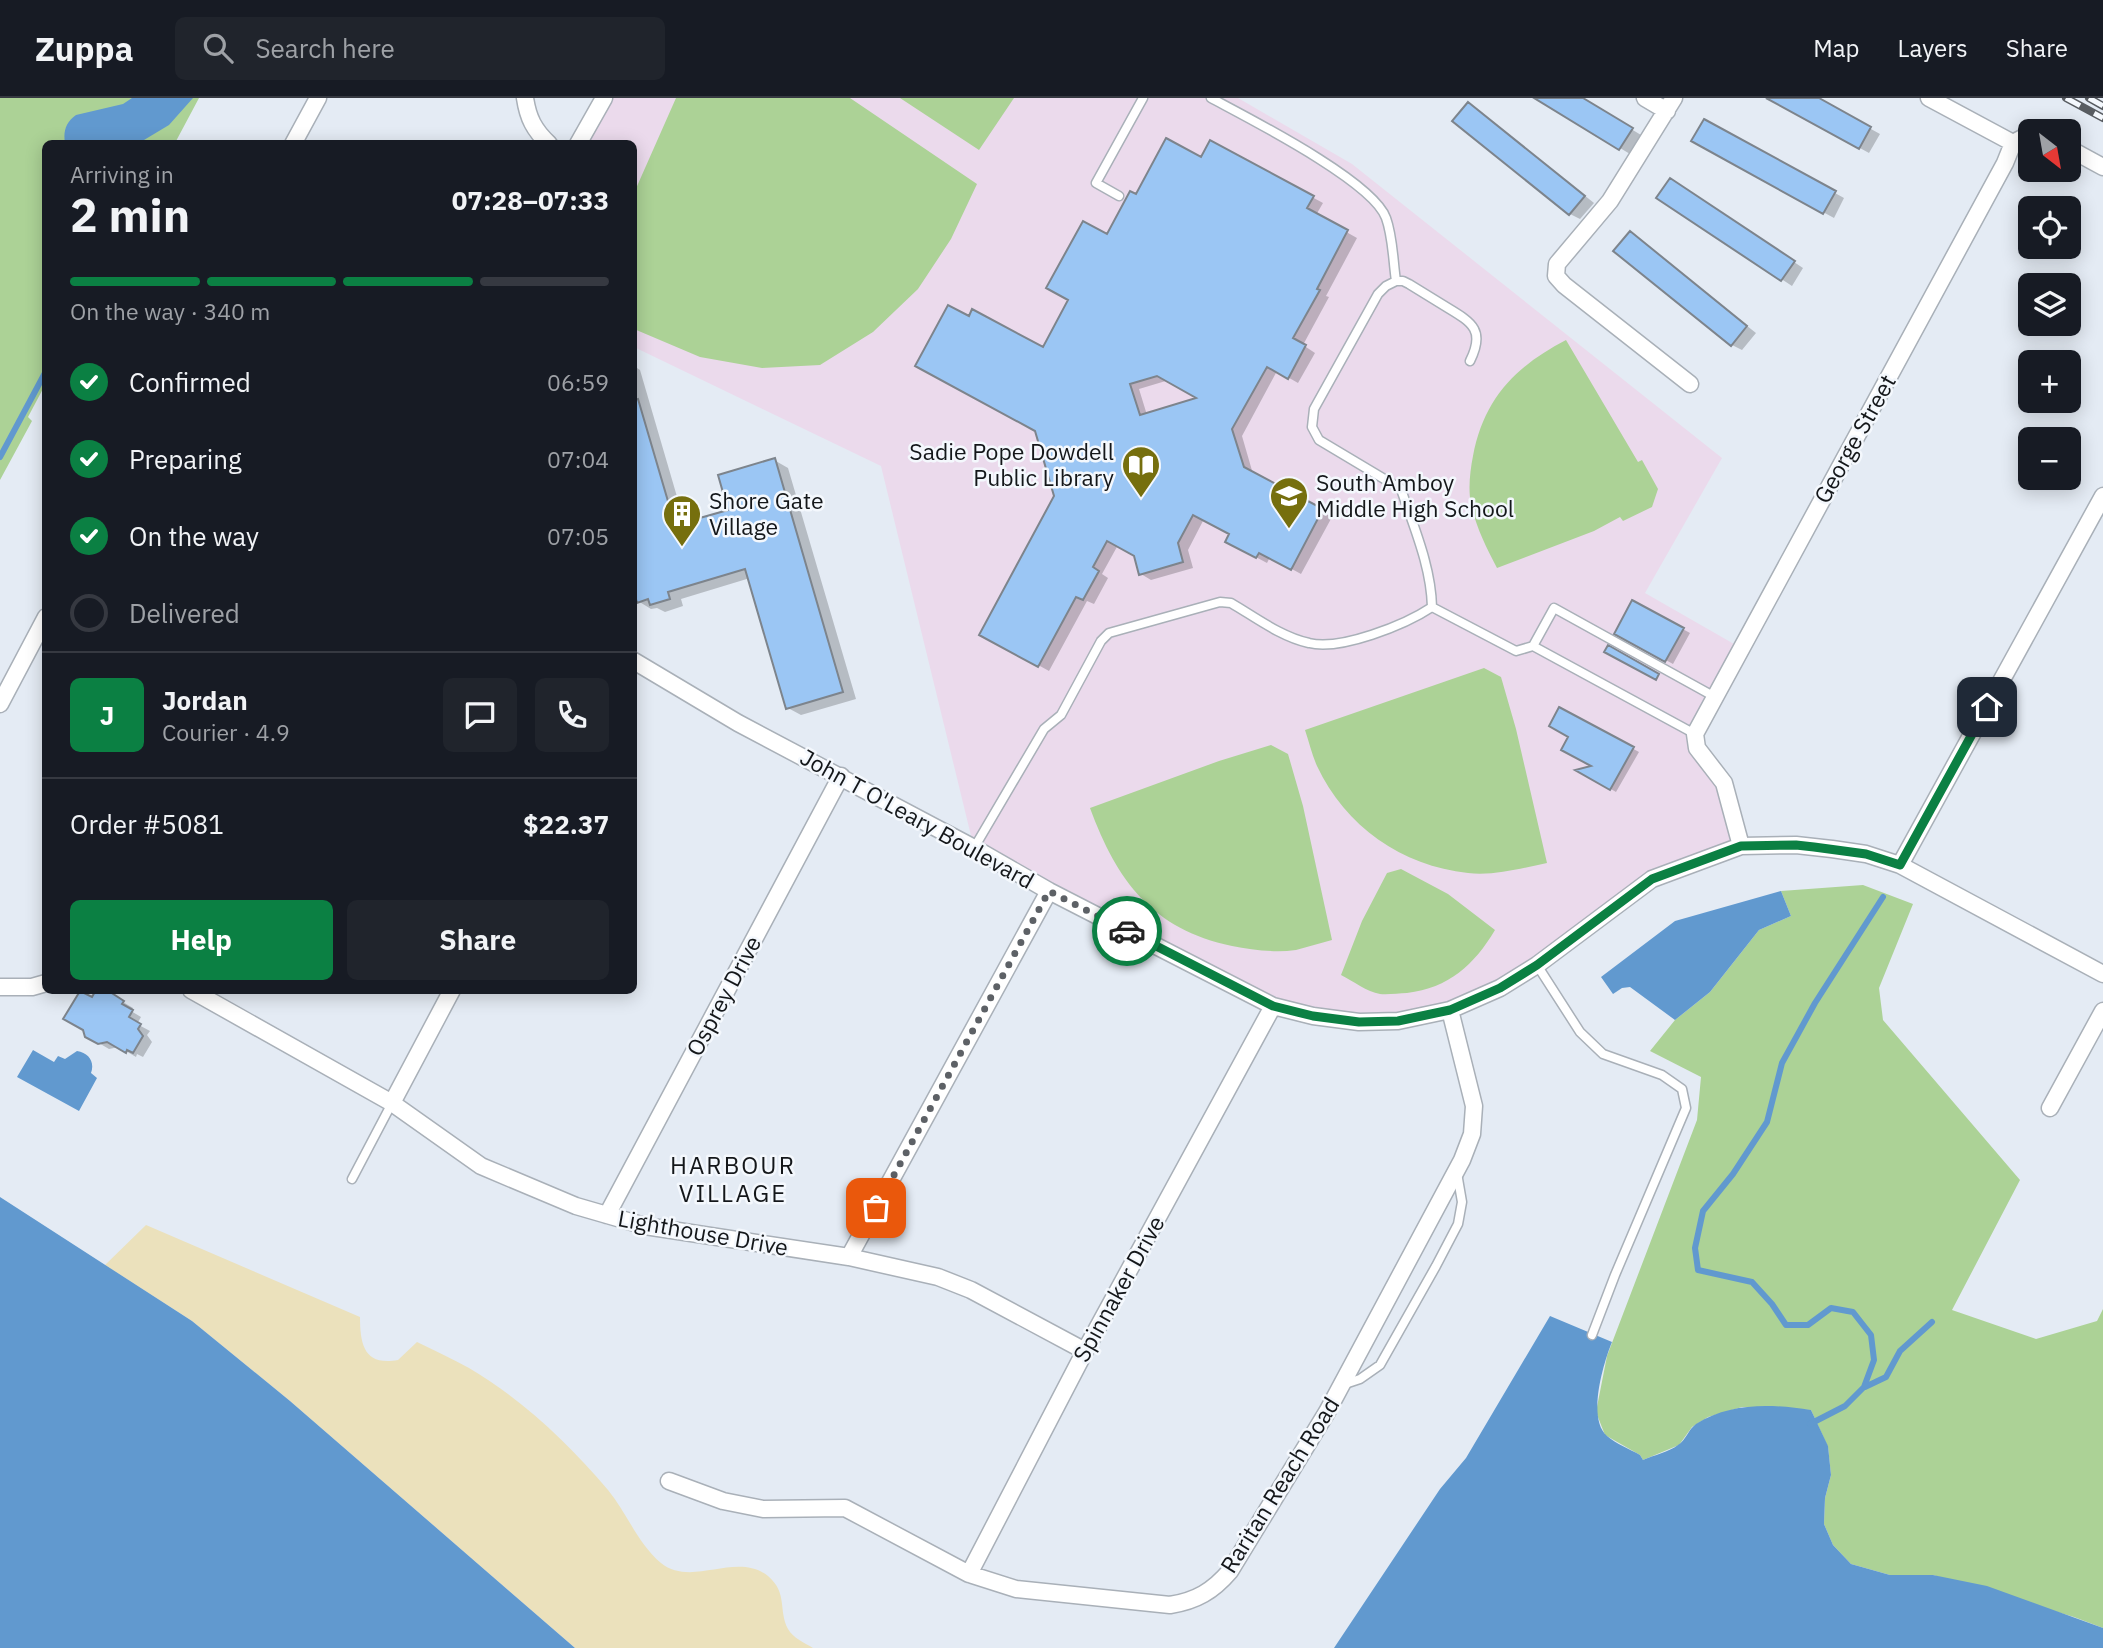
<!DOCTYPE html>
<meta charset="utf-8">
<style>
:root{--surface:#171b24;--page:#20242c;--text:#f1f3f6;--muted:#9ea1a6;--line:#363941;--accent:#0b8043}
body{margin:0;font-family:"IBM Plex Sans",sans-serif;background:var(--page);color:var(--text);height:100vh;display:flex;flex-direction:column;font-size:26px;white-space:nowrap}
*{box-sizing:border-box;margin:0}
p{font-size:23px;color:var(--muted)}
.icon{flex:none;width:38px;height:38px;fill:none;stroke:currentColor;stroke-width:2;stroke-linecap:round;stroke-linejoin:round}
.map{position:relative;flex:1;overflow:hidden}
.panel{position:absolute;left:42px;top:42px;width:595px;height:854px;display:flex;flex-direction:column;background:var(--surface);border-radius:10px;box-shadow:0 4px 18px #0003}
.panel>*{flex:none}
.needle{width:46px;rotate:149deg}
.fabs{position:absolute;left:2018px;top:21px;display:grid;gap:14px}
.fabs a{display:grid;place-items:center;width:63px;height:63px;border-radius:10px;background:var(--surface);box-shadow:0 4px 18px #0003;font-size:35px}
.pin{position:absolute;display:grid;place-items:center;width:60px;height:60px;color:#fff;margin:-30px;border-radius:14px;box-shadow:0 4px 10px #0006}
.courier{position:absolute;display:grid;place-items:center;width:70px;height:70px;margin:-35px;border:5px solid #0b8043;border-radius:50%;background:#fff;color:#222;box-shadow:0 2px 9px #0007}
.head em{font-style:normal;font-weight:800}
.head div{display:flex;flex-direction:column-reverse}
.head{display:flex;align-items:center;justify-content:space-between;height:119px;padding:0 28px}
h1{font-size:46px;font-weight:800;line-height:52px}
.bar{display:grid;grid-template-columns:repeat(4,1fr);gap:10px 7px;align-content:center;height:84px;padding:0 28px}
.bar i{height:9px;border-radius:5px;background:var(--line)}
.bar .selected{background:var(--accent)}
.bar p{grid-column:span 4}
.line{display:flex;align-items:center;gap:18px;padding:0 28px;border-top:2px solid var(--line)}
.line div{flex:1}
.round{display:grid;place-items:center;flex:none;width:74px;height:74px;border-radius:10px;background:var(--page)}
ol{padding:0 28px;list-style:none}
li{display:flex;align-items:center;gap:21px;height:77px}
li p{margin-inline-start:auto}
li .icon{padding:7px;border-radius:50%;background:var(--accent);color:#fff;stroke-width:4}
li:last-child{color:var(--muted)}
li i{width:38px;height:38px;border:4px solid var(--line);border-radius:50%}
.button{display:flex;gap:14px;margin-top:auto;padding:14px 28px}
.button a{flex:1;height:80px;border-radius:10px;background:var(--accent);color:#fff;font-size:28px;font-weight:800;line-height:80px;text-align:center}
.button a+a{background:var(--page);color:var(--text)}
header{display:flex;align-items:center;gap:42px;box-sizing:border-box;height:98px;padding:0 35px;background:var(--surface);border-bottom:2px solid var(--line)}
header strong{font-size:33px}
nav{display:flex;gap:38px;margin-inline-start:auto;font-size:24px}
.search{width:490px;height:63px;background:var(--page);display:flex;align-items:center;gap:18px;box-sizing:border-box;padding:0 24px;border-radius:10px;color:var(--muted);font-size:26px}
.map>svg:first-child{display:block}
.education{fill:#ebdaec}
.green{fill:#acd296}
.sand{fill:#ebe1bc}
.water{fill:#6199cf}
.shadow{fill:#0003;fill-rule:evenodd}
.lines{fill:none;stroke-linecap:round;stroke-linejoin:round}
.stream{stroke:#6199cf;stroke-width:6}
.building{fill:#9bc6f4;stroke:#7d848c;stroke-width:2;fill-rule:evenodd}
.lane-casing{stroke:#a9b0b8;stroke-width:11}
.street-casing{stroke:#a9b0b8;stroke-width:19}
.lane{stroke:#fff;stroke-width:8}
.street{stroke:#fff;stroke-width:16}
.rail-casing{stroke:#585c61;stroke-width:8}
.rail{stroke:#f4f8fd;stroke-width:5;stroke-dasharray:16;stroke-linecap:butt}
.done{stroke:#5d6166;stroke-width:7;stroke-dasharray:0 12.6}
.route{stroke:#0b8043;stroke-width:9}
.labels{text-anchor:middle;stroke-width:5;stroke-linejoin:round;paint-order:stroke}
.street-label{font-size:23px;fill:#14171a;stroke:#f4f8fd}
.poi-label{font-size:23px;fill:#14171a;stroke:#f4f8fd;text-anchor:start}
.neighbourhood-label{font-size:24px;letter-spacing:2px;fill:#14171a;stroke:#f4f8fd}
</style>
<header>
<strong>Zuppa</strong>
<div class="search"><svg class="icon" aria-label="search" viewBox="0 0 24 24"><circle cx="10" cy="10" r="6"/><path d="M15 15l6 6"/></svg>Search here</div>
<nav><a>Map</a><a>Layers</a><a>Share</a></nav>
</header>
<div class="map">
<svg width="2103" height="1550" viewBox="0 0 2103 1550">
<rect width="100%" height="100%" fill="#e4ebf4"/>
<!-- education -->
<path class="education" d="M604,0H1238L1352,66L1722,360L1645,495L1741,550L1695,636L1716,673L1741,748L1652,781L1500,890L1398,923L1273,908L974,750L881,368L634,249V46H578Z"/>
<!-- green -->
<path class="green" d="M0,0H199L175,45L46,46L45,287L28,319L32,323L0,382Z
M676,0H850L977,86L951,141L918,191L873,234L820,267L762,270L700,259L634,231V95Z
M900,0H1014L979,52Z
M1566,242L1638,364L1642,362L1658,391L1652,409L1623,423L1620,419L1594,433L1497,470C1486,449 1476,429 1471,406C1468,391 1470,373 1473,358C1484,300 1516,268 1566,242Z
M1484,570L1501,579L1516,631L1547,765C1522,770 1494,778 1468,775C1402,768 1345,728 1317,668C1312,657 1309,644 1305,632Z
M1271,647L1288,656L1303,708L1332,842C1320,845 1308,849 1296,852C1275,855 1252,852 1232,848C1152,831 1117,783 1090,710L1219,663Z
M1401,771L1448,796L1495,832C1474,867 1449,890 1407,895C1399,895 1388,897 1380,896C1367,894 1353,883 1341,877L1362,823L1387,775Z
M1863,787L1913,806L1879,890L1883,922L2020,1082L1952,1212L2036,1241L2097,1223L2103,1211V1530L2074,1519L1933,1477H1890L1851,1466L1833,1447L1824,1426L1825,1400L1831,1377L1828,1349L1811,1312L1742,1309L1708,1319L1692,1329L1679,1347L1643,1362L1640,1357L1605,1337L1596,1314L1607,1258L1697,1022L1701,979L1650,953L1675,922L1710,894L1759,832L1791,818L1781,793Z"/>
<!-- sand -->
<path class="sand" d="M146,1127L360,1219C360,1248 365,1268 398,1262L417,1244C435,1253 453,1261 469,1270C523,1302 568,1345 608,1392C627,1415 638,1446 661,1465C692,1490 736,1453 768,1478C788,1495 778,1512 788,1531C793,1540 805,1545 813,1550H575L290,1303L192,1223L105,1167Z"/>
<!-- water -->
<path class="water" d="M132,0H193L169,27L139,45H65C63,33 66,24 76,17L123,6Z
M1781,793L1791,818L1759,832L1710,894L1675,922L1630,889L1622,890L1613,896L1601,879L1675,823Z
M33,952L54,964L58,958L65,961L77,953C89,955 95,964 91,975L97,980L79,1013L17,979Z
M0,1099L192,1223L290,1303L575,1550H0Z
M1550,1218L1612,1244C1603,1266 1587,1321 1607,1338C1616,1346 1630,1351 1640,1357L1643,1362C1654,1357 1669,1354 1678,1347C1686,1342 1688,1332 1696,1326C1731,1304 1772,1306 1811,1312L1828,1348L1831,1377L1825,1400L1824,1426L1833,1447L1851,1466L1890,1477H1933L1987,1488L2103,1530V1550H1334L1440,1391L1466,1360Z"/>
<!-- shadow -->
<path class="shadow" d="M1537,0H1580L1641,37L1630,56Z
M1769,0H1815L1880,36L1869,55Z
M1478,12L1594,105L1580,121L1570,116Z
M1704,23L1844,100L1834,120L1693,43Z
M1211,44L1323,105L1316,117L1357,140L1326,198L1329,199L1303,247L1315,255L1298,285L1277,273L1242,338L1253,376L1332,419L1301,476L1270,459L1267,465L1237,449L1231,436L1204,421L1188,452L1193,470L1151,482L1141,476L1136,457L1118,447L1102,476L1108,480L1094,506L1087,503L1049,573L982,536L1056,398L1044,252L1107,138L1136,99L1202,61ZM1169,282L1201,301L1147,317L1139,291Z
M1680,88L1803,170L1792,188L1659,99Z
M1630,135L1756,235L1742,252L1732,247Z
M634,268L640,272L685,426L730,413L774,362L788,370L856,601L801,617L788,610L750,480L681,501L683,508L665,514L657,510L651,511L638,503L634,488Z
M1633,504L1690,535L1673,566L1617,535Z
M1560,611L1639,654L1616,694L1580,673L1595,669L1571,639Z
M108,895L133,910L131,913L141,919L137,926L150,933L147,937L152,944L143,959L137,956L136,959L119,949L109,951L87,938L93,902Z"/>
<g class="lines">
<!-- stream -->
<path class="stream" d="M0,359L46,273
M1865,1289L1886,1279L1900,1253L1932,1224
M1810,1326L1845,1308L1864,1289L1874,1262L1871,1237L1853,1214L1831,1210L1808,1227H1786L1772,1206L1752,1184L1698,1172L1695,1150L1703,1113L1733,1076L1767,1024L1782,965L1815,905L1883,799"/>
</g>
<!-- building -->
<path class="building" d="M1534,0H1583L1633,30L1619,52Z
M1766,0H1819L1871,29L1859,51Z
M1468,4L1585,98L1569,117L1452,23Z
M1704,21L1836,93L1823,116L1691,43Z
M1166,40L1201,59L1210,42L1314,98L1307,110L1348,132L1317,191L1320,192L1293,240L1306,247L1288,281L1267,269L1232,331L1244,369L1323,411L1291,472L1259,455L1256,460L1225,444L1229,436L1193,417L1178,445L1183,464L1139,477L1134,458L1107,443L1093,469L1099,473L1083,502L1076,499L1038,569L979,537L1054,398L1035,333L915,268L948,207L969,218L972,211L1043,249L1068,202L1046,190L1083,123L1107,136L1130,93L1136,96ZM1157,278L1196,300L1140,317L1130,286Z
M1670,80L1795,163L1781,183L1656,100Z
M1630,133L1747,228L1731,248L1613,153Z
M638,301L675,427L728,412L718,377L775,360L843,594L786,611L745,471L668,494L670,501L650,507L648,501L637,505L634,494V302Z
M1632,502L1684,530L1665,564L1614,536Z
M1608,547L1659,576L1656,582L1604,554Z
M1559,609L1634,649L1610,692L1575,672L1591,668L1561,652L1568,639L1549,628Z
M96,892H107L124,903L122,906L133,912L129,919L141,926L138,931L143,938L133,955L127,952L126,955L107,944L98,946L85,939L83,932L63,921L80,893L92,899Z"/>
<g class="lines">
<defs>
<path id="lane" d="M1211,0C1248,20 1373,83 1386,120C1393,139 1393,163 1396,183
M1119,98L1096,85L1143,0
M1432,509C1431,468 1414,430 1401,391L1319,342L1312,329L1314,311L1378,196L1386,188L1396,183H1403L1409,186C1422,194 1435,202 1448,210C1473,225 1485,233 1470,263
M1432,509L1516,553L1533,548L1695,636
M1533,548L1554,510L1715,599
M974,750L1044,631L1061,617L1101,543L1109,535L1220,504L1231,505C1255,519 1281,539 1309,545C1340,553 1405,527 1432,509
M1537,867L1580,934L1603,956L1662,977L1682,991L1686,1010L1615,1177L1592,1237
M352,1081L392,1005
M1342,1287L1360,1281L1380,1267L1436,1168L1458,1126L1462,1104L1457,1075"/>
<path id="street" d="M525,0C528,20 534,32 549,46
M1645,0L1667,13
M1674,0L1610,103L1557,166L1556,178L1564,187L1690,286
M1929,0L2013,45L2030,36
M293,46L318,0
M578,46L604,0
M2068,50L2103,69
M634,563L738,625L974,750L1049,793L1273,908L1313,918L1359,924L1398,923L1450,912L1500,890L1537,867L1652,781L1741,748L1796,747L1832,751L1866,756L1900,767L2103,876
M0,606L46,519
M1741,748L1724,685L1697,650L1695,636L2005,65L2013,45
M1900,767L2103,398
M0,889H32L46,885
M191,892L392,1005L481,1068L576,1108L645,1128L849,1159L938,1179L971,1192L1085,1253
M392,1005L452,892
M2050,1010L2103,913
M607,1117L841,678
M849,1159L1049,793
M669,1383L723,1403L763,1411L845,1410L969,1476L1016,1491L1170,1507C1196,1503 1213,1493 1230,1473L1327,1314L1462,1062L1472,1036L1474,1008L1450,912
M969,1476L1085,1253L1273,908"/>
</defs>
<!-- lane casing -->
<use href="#lane" class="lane-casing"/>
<!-- street casing -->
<use href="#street" class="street-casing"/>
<!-- lane -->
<use href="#lane" class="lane"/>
<!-- street -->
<use href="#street" class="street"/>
<defs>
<path id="rail" d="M2066,0L2103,20
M2089,0L2103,8"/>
</defs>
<!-- rail casing -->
<use href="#rail" class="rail-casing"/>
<!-- rail -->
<use href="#rail" class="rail"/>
</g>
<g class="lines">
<!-- done -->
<path class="done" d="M876,1110L1049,793L1127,833"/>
<!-- route -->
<path class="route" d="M1127,833L1273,908L1313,918L1359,924L1398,923L1450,912L1500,890L1537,867L1652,781L1741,748L1796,747L1814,749L1866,756L1900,767L1987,609"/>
</g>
<!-- icons -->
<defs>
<symbol id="library-pin" viewBox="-11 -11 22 30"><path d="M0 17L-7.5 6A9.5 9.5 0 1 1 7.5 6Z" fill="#766f0e" stroke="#f4f8fd"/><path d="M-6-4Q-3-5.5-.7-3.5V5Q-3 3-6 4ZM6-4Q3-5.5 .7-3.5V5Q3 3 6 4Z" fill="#fff"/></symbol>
<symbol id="school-pin" viewBox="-11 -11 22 30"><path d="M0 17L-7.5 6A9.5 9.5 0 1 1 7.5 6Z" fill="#766f0e" stroke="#f4f8fd"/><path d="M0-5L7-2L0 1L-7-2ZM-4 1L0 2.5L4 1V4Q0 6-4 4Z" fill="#fff"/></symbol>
<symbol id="building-pin" viewBox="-11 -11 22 30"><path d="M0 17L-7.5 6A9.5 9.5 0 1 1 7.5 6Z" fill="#766f0e" stroke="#f4f8fd"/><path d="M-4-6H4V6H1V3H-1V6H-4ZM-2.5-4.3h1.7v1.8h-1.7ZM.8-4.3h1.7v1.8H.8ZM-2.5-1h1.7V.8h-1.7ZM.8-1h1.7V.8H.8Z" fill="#fff"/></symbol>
</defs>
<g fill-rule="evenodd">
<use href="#library-pin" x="1119" y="345" width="44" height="60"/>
<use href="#school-pin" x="1267" y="376" width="44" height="60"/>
<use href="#building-pin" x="660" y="394" width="44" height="60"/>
</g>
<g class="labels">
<!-- street labels -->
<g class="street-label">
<text transform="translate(1855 341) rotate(-61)" y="8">George Street</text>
<text transform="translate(917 721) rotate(29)" y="8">John T O'Leary Boulevard</text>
<text transform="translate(724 898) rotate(-62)" y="8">Osprey Drive</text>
<text transform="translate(703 1135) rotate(10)" y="8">Lighthouse Drive</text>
<text transform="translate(1119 1191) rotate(-61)" y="8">Spinnaker Drive</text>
<text transform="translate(1280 1387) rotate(-58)" y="8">Raritan Reach Road</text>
</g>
<!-- poi labels -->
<g class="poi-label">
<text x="1114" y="362" text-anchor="end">Sadie Pope Dowdell<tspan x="1114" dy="26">Public Library</tspan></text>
<text x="1316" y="393">South Amboy<tspan x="1316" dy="26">Middle High School</tspan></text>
<text x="709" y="411">Shore Gate<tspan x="709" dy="26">Village</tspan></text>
</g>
<!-- neighbourhood labels -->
<g class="neighbourhood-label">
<text x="733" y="1076">HARBOUR<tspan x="733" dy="28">VILLAGE</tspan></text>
</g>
</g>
</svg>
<div class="fabs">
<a><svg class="needle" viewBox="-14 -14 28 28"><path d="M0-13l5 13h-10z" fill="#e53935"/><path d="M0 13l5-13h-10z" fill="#9ea1a6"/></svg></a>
<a><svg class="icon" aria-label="locate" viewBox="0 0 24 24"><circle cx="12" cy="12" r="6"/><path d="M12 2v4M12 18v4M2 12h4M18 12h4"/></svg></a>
<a><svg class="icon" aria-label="layers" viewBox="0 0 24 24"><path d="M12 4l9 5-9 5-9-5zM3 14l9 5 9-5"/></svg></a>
<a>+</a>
<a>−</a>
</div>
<div class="pin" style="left:876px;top:1110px;background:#ea580c"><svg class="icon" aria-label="bag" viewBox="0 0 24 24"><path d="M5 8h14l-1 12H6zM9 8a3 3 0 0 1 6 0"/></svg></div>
<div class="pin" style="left:1987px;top:609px;background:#1f2937"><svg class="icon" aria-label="home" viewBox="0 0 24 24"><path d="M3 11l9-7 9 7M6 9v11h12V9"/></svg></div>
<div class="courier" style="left:1127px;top:833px"><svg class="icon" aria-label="car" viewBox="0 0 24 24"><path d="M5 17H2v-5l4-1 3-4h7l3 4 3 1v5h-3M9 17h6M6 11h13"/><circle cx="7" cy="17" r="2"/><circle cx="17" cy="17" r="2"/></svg></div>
<section class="panel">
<div class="head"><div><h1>2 min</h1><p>Arriving in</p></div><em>07:28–07:33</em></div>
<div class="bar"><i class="selected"></i><i class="selected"></i><i class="selected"></i><i></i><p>On the way · 340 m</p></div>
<ol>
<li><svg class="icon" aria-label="check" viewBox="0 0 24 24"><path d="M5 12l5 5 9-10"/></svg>Confirmed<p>06:59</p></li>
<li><svg class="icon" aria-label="check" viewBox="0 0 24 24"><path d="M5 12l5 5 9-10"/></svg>Preparing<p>07:04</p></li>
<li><svg class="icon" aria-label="check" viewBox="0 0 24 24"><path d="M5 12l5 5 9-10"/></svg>On the way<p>07:05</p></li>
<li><i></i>Delivered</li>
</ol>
<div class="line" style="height:126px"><b class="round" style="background:var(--accent);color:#fff">J</b><div><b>Jordan</b><p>Courier · 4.9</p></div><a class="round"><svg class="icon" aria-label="chat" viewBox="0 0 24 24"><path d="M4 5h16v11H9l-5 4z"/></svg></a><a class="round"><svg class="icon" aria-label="phone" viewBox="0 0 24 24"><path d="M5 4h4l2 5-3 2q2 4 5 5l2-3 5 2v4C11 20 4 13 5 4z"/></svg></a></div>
<div class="line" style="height:91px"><div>Order #5081</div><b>$22.37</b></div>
<div class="button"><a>Help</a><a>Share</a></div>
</section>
</div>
